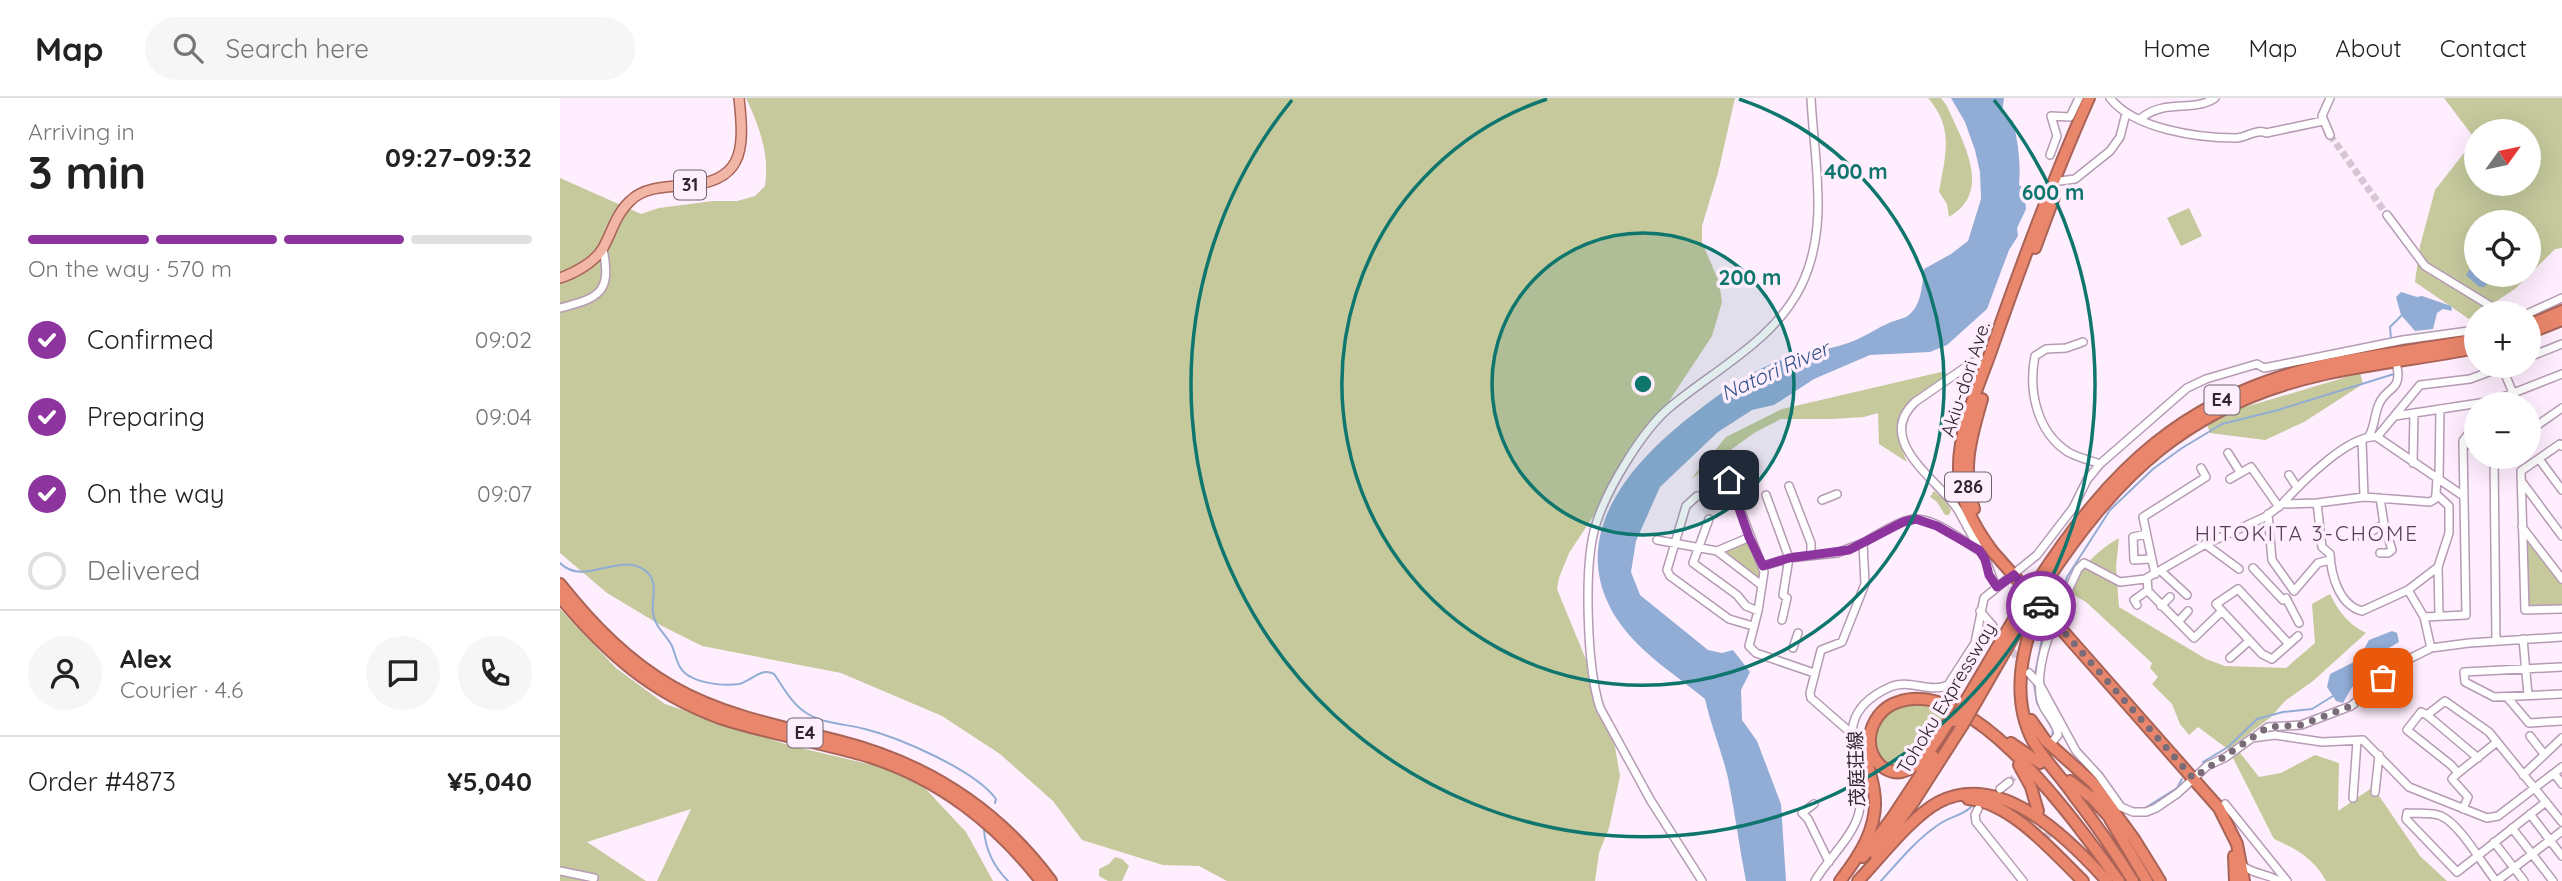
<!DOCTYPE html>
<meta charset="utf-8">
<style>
:root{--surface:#fff;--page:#f6f6f6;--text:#222;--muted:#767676;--line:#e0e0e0;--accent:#8e349f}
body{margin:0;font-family:Quicksand,"Noto Sans JP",sans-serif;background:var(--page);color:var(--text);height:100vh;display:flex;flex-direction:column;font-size:26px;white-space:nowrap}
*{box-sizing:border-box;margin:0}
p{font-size:23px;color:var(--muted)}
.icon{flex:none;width:38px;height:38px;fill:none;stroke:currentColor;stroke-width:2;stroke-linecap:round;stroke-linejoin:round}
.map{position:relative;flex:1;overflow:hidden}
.sheet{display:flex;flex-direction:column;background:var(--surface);width:560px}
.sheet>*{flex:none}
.needle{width:46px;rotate:57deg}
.buttons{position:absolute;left:1904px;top:21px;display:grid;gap:14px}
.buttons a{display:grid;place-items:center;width:77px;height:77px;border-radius:50%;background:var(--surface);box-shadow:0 7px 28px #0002;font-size:35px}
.pin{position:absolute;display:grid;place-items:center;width:60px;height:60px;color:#fff;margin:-30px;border-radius:14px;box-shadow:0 4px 10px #0006}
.courier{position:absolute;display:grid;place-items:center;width:70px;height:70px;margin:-35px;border:5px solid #8e349f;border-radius:50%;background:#fff;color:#222;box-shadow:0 2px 9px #0007}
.headline em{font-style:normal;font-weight:700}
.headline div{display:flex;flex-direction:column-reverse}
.headline{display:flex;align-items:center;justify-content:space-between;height:119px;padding:0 28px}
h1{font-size:46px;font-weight:700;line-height:52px}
.bar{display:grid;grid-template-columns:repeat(4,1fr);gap:10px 7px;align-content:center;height:84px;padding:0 28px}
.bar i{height:9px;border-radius:5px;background:var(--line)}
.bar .selected{background:var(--accent)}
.bar p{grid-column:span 4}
.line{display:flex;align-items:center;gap:18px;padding:0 28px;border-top:2px solid var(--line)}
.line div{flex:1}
.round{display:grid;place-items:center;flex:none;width:74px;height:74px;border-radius:37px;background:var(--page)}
ol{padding:0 28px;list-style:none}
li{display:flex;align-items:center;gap:21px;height:77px}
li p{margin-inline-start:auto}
li .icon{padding:7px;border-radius:50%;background:var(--accent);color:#fff;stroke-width:4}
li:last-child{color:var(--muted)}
li i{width:38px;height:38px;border:4px solid var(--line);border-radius:50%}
header{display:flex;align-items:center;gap:42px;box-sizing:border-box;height:98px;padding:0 35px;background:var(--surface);border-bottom:2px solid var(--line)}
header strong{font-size:33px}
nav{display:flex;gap:38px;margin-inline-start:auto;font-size:24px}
.search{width:490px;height:63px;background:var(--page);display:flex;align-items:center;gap:18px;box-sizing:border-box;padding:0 24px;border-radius:38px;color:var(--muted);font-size:26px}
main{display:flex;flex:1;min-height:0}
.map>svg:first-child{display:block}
.green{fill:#c5c99c;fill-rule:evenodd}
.water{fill:#91acd5}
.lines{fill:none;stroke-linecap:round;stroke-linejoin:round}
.stream{stroke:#91acd5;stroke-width:2}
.minor-tunnel{stroke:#d6c6d5;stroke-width:7;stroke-dasharray:7 3.5;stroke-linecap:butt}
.highway-tunnel{stroke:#d6c6d5;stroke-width:10;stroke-dasharray:10 5;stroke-linecap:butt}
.minor-casing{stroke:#b59bb4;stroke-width:10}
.major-casing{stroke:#a96457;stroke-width:12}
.highway-casing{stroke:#a96457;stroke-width:14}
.minor{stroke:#fff;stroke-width:7}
.major{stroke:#f2b6a7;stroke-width:9}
.highway{stroke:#e9866c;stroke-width:10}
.highway-bridge-casing{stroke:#a96457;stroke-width:14;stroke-linecap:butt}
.highway-bridge{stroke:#e9866c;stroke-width:10}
.done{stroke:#796c78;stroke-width:7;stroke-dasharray:0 12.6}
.route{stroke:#8e349f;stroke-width:9}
.ring{fill:none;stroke:#0f766e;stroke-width:3.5}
.labels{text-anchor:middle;stroke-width:7;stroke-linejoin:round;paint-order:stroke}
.shield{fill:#ffeefe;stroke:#6f626e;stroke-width:2}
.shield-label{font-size:18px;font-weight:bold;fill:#312630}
.street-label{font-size:19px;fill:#312630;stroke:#ffeefe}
.water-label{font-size:21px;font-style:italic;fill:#305389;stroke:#ffeefe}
.neighbourhood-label{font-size:21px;letter-spacing:2px;fill:#553f54;stroke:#ffeefe}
.centre{fill:#0f766e;stroke:#ffeefe;stroke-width:3.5}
.ring-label{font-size:21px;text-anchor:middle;font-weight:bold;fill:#0f766e;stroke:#ffeefe;stroke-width:7;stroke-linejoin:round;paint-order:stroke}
</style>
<header>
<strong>Map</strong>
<div class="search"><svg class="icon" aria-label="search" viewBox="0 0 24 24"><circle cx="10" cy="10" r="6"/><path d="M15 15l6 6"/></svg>Search here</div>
<nav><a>Home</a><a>Map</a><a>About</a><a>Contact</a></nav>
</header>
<main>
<section class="sheet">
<div class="headline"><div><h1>3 min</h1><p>Arriving in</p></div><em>09:27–09:32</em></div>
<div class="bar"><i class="selected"></i><i class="selected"></i><i class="selected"></i><i></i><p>On the way · 570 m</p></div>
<ol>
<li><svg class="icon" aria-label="check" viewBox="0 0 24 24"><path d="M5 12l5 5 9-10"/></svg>Confirmed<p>09:02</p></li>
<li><svg class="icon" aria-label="check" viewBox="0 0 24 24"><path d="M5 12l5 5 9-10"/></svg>Preparing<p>09:04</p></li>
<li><svg class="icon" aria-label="check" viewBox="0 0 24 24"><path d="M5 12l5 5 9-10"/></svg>On the way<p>09:07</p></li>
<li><i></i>Delivered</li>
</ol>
<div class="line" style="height:126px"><a class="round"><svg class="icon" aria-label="person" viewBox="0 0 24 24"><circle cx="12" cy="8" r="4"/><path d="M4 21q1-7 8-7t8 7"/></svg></a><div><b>Alex</b><p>Courier · 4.6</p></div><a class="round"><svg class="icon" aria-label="chat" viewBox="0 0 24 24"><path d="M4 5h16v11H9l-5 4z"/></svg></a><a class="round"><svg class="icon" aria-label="phone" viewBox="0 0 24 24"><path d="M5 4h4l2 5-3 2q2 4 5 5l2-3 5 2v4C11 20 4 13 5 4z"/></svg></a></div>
<div class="line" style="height:91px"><div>Order #4873</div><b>¥5,040</b></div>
</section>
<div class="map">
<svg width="2002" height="783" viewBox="0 0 2002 783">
<rect width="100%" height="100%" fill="#ffeefe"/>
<!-- green -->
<path class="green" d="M186,0H1175L1158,75L1142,128V144L1159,184L1162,204L1152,238L1009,455L999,480L997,491L1036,586L1054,643L1060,678L1049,730L1039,755L1035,783H667L639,768L603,767L522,742L493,703L440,656L382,618L281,575L142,548L102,528L47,495L0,455V80L81,116L99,110L153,103H177L195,98L205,88C210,56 199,28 186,0Z
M1368,0H1381L1387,8C1402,43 1434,93 1389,119L1387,106L1379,94C1385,58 1395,31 1368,0Z
M1884,0H2002V150L1995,151L1955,191L1909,221L1855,184L1860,148L1875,92L1915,41ZM1916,33H1969V86H1916ZM1916,124H1969V177H1916Z
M1629,110L1642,138L1621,148L1607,120Z
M1381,274L1388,276C1349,304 1325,312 1347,364L1319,346L1318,315L1304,319L1272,321H1221L1194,335L1131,381L1166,339L1222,311Z
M1800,275L1803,286L1744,324L1705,342L1650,335L1645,321Z
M1374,393L1385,402L1391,412L1389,417H1385L1377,404L1370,399Z
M1965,437L2002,486V507L1968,508Z
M1559,440L1556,469L1559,509L1646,561L1665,568L1726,570L1755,545L1752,506L1770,496C1779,514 1787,525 1806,535L1753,583L1725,603L1711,619L1674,647L1699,679L1721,675L1755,657L1779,665L1778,713L1813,689L1860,758L1887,783H1766C1754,761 1737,751 1714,741L1669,652L1638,629L1629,637L1620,626L1612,606L1592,586L1598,579L1590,570L1592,565L1526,504L1512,496C1518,470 1537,453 1559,440Z
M1187,442L1201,474L1200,479L1196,481L1165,458L1163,451Z
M0,511L56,570L105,606L228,647L321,669L362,687L406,734L433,783H97L131,711L27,744L86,783H0Z
M1361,604L1389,614C1380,628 1372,649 1359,660C1318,693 1297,627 1334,609C1341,605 1353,605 1361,604Z
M555,759L562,761L569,768L562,783H548L539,778V771L549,766Z"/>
<!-- water -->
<path class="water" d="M1391,0H1444L1442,15L1453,23C1458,44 1461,65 1459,87L1464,90L1466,111L1457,130L1458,138L1449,152L1427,211L1387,247L1370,254L1310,257L1254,281L1214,307L1192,312L1158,334L1100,389L1076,443L1071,474L1080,497L1148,552L1162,555L1173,552L1190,574L1181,592L1182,622L1197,643L1221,706L1226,783H1186C1179,749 1175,714 1168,680C1162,654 1151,628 1145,601C1111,573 1067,547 1048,505C1011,426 1081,355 1140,311C1164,293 1188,275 1216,264C1239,255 1265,253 1288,245C1303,240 1317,230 1331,224C1336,222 1342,221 1346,219C1362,209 1362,187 1364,171L1391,156L1408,143L1421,101L1420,74L1415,52L1405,24Z
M1916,166V177H1936L1924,189H1919L1906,177L1911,169Z
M1841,194L1857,199L1862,198L1891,208L1892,213L1883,211L1877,215L1873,231L1855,233L1841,217L1836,199Z
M1832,533L1837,535L1839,544C1830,550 1821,552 1815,561C1806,573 1811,586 1792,589L1783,605L1776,603L1767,589L1770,576L1798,562L1809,542Z"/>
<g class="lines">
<!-- stream -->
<path class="stream" d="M1831,241L1830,229L1841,218
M0,465C25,490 62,451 87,474C99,485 91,501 93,515C95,530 106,536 112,548C117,560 117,572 131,579C143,586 166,588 179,586C192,583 200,569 214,576C224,590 232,607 248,616C265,626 286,626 305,631C340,640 415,672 436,701L435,705
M1497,508L1507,479L1550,412L1593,371L1622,350L1662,326L1718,312L1834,276
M1475,576L1482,541L1489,527
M1474,586L1477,605L1493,632L1492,638
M1643,664L1668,649L1697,621L1723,614L1752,611L1773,598
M1585,710L1617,690L1622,681
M424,733C426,753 434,769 448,783
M1321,783C1339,763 1356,742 1378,727C1390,718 1403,718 1412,708"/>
<!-- minor-tunnel -->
<path class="minor-tunnel" d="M1770,37L1827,117
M1433,528L1469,575
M1449,684L1465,669"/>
<!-- highway-tunnel -->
<path class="highway-tunnel" d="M1480,720L1490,740"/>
<defs>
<path id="minor" d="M1550,0C1574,31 1638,40 1676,40C1686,40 1697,30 1706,35L1763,23
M1580,21C1605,0 1632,15 1655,0
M1770,37L1762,18L1770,0
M1490,57L1497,38L1491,18L1510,19L1519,0
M1500,83L1515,81L1550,53L1560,39L1566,15
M1827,117L1865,168L1942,215
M0,210C39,200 52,195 43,151
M1969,215L2002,200
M1523,244L1506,250L1486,251L1475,258C1468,293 1477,334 1508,354C1518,360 1530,362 1540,366
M1969,259L2002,246
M1426,269L1413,264L1355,304C1313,343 1380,383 1398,412C1407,428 1415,444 1424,459C1430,469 1430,478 1437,489
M1942,269L1953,295
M1835,318L1933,303L2002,276
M1969,333L2002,310
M1809,338C1815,328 1814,317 1819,306C1826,289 1842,293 1837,269
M1817,339L1902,397
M1802,342L1804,399
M1903,343L1916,350
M2002,348L2000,346L1961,373L1965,512L2002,511
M1668,355L1680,374
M1934,359L1936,543
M1979,361L2002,392
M1853,365L1854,315
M1729,377L1737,389
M1877,380L1876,396L1889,408V435L1878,469L1879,517
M1670,381L1691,369L1719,409
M1169,382L1204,474L1198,513L1189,548L1196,555L1254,575
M1879,382L1880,311
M1962,384L2002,438
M1229,388L1251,445V458
M1206,397L1229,460L1223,497L1227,500L1222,522
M1820,400L1824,426L1832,452L1828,455H1820
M1262,402L1277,396
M1179,404L1137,398L1126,408L1107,472L1110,478L1169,521L1193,528
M1757,405L1804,399L1870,404L1875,401L1876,396
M1722,406C1740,386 1789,336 1817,339L1860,287L1910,281L1945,268
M1708,416L1712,462L1734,493L1758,465L1770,462
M1149,421L1133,465L1177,497L1186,508L1198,513
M1962,429L2002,481
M1586,436L1573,439L1574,462L1590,461
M1802,439L1824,426
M1097,442L1157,453L1200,486
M1645,446L1679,471
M1157,453L1190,439
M1203,468L1229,460L1277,455L1303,445
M1693,470L1723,502
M1601,473L1627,497
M1595,476L1583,419L1646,379L1641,370
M1587,480L1588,493L1634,540L1662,513L1656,506L1678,491L1729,546L1712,561L1702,556L1662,513
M1848,492L1878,469
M1726,500L1739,525
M1577,507L1574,502L1588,492
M1601,508L1610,499
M1420,513L1433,528
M1864,519L1906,517L1903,343L1916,325
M1618,524L1628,513
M1963,541L1968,597
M1729,546L1738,538
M1233,550L1238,535
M1670,560L1689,543
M2002,569L1904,574L1905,584L1934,599L2002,596
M1469,575L1480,587L1516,653L1539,678L1561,709L1573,714H1586L1596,710L1618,695L1647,668L1666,659L1692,640L1715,637L1762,644L1803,642L1849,689L1927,720L1938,718L2002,669
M1947,599L1969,625L2002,623
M1867,617L1918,660
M1291,635L1251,600L1250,595L1261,552L1282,544L1305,486L1303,445C1317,437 1332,427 1348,422C1370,416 1400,441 1418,452
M1697,637L1708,629L1741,627L1791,608L1812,591L1833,569L1871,550L1909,545L2002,539
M1970,638L1984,656
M1493,643L1498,637C1497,622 1481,613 1480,597C1475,555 1501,509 1518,471L1524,465L1560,484L1585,481L1644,447L1705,419L1722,406L1757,405L1762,449L1770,456C1771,477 1779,507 1802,513L1848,492L1864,519L1871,550
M1898,675L1937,644
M1994,675L2002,686
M1963,677L2002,640
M1440,691L1449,684
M1815,694L1819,657
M1793,700L1797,643
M1254,706L1242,715L1248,721L1269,764
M1665,706L1727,783
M1418,711L1415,717L1416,724L1463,783
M1903,711L1908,699L1892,681L1898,675L1891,667L1847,632L1861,614L1867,617L1885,603L1929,634L2002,724
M1970,716L2002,758
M1952,730L1993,783
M1934,744L1964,783
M1682,767C1693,777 1707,775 1719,783
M0,773L34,780
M1142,783L1091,703L1040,610C1027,570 1023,466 1036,426C1047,391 1082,333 1109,310C1154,272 1214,243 1241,188C1270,129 1254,63 1251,0
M1255,783C1267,762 1288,744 1297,721C1315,673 1257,622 1330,589C1350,580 1369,596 1388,587L1415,545L1424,500L1477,457L1513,410L1527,382L1540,366L1627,290L1646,281L1697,266L1704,270L1843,242L1916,232
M1936,783C1922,766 1900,726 1881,718C1872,714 1857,716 1847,715L1846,721L1897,774C1927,751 1956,727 1986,704
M1937,783L2002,733"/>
<path id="major" d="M0,180C15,175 35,164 43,150C52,134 56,116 70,103C83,90 102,89 120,88C184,85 185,54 179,0"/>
<path id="highway" d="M1529,0C1492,83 1461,167 1431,253C1418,290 1398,332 1399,371C1400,403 1414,429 1433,454L1659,710L1677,746L1684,783
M1475,150L1494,99
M1969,227L2002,213
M1969,235L2002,222
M1414,411C1401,372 1411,339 1422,301
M1477,484C1551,370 1624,300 1759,268C1811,256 1864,252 1916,241
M0,486C32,526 68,564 113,589C164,618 223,629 279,643C366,665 437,710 491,783
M1482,490C1556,377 1628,306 1765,276C1815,265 1866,260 1916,250
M0,499C47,555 90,594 160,620C209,636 260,644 310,659C379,681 437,726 481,783
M1475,518C1460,558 1452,603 1473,643C1485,663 1502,680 1515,699C1536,726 1555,754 1573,783
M1408,599L1464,504
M1416,604L1470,510
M1391,620C1378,640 1352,692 1321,668C1313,661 1309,650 1310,640C1311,624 1322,609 1338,604C1415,577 1519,730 1559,783
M1471,622L1485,642L1533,685L1574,741L1600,783
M1451,645L1480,665
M1459,667L1471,689L1478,713
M1510,683L1532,700L1552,722
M1408,701C1451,704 1493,754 1523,783
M1550,721L1587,783
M1315,756L1354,703L1402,628
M1674,758L1675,783
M1303,759L1332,720L1373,658
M1280,783C1300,757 1320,727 1314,693C1312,678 1306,664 1304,650
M1298,783C1320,760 1352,718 1379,704C1441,672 1509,741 1547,783"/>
</defs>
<!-- minor casing -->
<use href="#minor" class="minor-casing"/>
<!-- major casing -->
<use href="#major" class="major-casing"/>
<!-- highway casing -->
<use href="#highway" class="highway-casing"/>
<!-- minor -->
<use href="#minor" class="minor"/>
<!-- major -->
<use href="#major" class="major"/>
<!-- highway -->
<use href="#highway" class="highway"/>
<defs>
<path id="highway-bridge" d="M1464,504L1477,484
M1470,510L1481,492
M1475,518L1486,495
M1394,623L1408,599
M1402,628L1416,604"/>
</defs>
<!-- highway-bridge casing -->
<use href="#highway-bridge" class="highway-bridge-casing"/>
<!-- highway-bridge -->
<use href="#highway-bridge" class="highway-bridge"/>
</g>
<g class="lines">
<!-- done -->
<path class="done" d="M1481,508L1633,680L1708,629L1741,627L1791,608L1800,603L1823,580"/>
<!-- route -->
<path class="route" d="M1169,382L1189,439L1203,468L1229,460L1289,452L1343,424L1356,421L1377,428L1419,452L1425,461L1429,477L1437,489L1454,477L1481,508"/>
</g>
<!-- distance rings -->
<circle cx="1083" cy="286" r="151" fill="#0f766e" fill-opacity=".12"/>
<g class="ring">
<circle cx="1083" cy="286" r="151"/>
<path d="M1179 1A301 301 0 1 1 987 1"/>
<path d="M1434 2A452 452 0 1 1 732 2"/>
</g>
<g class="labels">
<!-- shield labels -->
<g class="shield">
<rect x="114" y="72.5" width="32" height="29" rx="5"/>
<rect x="1644.5" y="287.5" width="35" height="29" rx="5"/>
<rect x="1385" y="374.5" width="46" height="29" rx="5"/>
<rect x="227.5" y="620.5" width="35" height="29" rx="5"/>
</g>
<g class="shield-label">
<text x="130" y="93">31</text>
<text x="1662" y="308">E4</text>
<text x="1408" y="395">286</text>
<text x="245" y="641">E4</text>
</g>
<!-- street labels -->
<g class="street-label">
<text transform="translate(1405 281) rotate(-72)" y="7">Akiu-dori Ave.</text>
<text transform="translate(1386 600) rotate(-59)" y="7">Tohoku Expressway</text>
<text transform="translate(1296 671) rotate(-92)" y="7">茂庭荘線</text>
</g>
<!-- water labels -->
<g class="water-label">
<text transform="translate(1215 273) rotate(-24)" y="7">Natori River</text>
</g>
<!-- neighbourhood labels -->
<g class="neighbourhood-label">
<text x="1747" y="443">HITOKITA 3-CHOME</text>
</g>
</g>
<circle cx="1083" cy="286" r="10" class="centre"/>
<g class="ring-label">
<text x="1296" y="81">400 m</text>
<text x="1493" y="102">600 m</text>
<text x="1190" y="187">200 m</text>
</g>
</svg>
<div class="buttons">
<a><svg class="needle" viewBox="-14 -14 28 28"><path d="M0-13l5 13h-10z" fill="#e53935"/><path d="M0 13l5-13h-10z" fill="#767676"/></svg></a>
<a><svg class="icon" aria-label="locate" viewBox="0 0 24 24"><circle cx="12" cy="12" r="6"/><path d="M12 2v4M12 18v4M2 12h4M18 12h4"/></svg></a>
<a>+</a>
<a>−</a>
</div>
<div class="pin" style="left:1823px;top:580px;background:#ea580c"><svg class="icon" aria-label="bag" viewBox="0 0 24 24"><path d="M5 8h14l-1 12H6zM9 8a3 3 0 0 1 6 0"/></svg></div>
<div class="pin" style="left:1169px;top:382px;background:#1f2937"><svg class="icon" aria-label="home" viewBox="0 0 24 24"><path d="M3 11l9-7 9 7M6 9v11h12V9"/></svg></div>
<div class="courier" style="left:1481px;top:508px"><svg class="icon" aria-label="car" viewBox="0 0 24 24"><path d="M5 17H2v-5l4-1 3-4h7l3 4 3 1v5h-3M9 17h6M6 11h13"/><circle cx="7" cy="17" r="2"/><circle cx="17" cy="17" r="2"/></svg></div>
</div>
</main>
